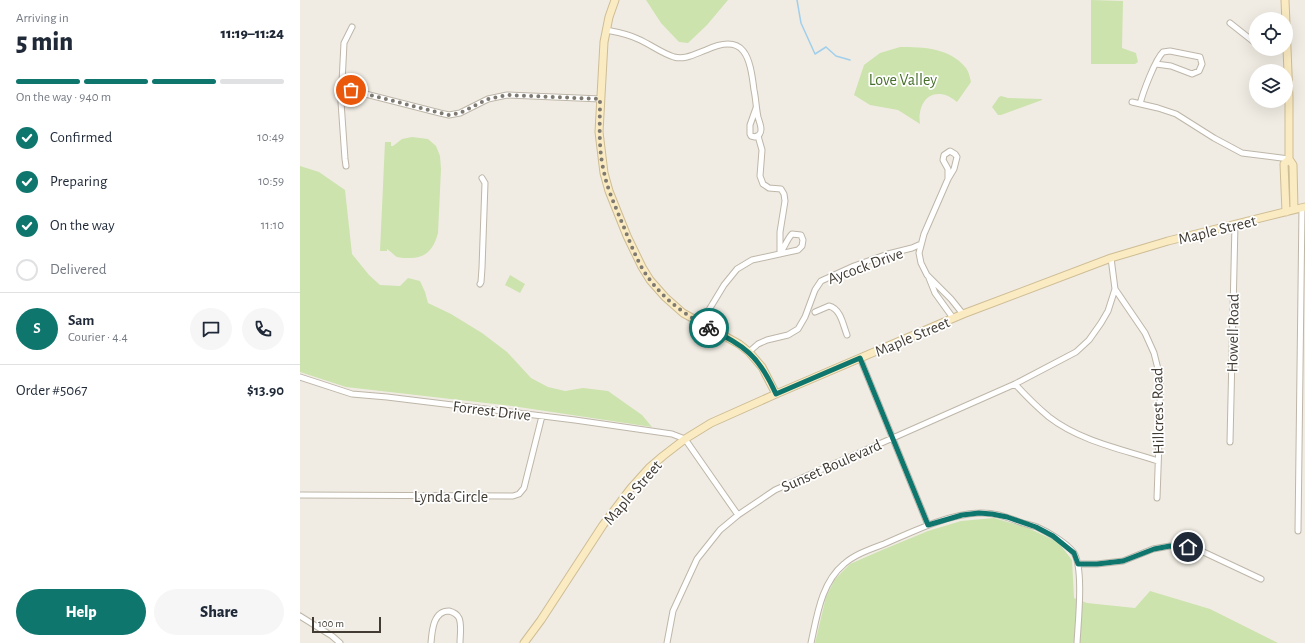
<!DOCTYPE html>
<meta charset="utf-8">
<style>
:root{--surface:#fff;--page:#f6f6f7;--text:#1f2937;--muted:#747a83;--line:#e0e1e3;--accent:#0f766e}
body{margin:0;font-family:"Alegreya Sans",sans-serif;background:var(--page);color:var(--text);height:100vh;display:flex;flex-direction:column;font-size:15px;white-space:nowrap}
*{box-sizing:border-box;margin:0}
p{font-size:13px;color:var(--muted)}
.icon{flex:none;width:22px;height:22px;fill:none;stroke:currentColor;stroke-width:2;stroke-linecap:round;stroke-linejoin:round}
.map{position:relative;flex:1;overflow:hidden}
.side{display:flex;flex-direction:column;background:var(--surface);width:300px}
.side>*{flex:none}
.controls{position:absolute;left:949px;top:12px;display:grid;gap:8px}
.controls a{display:grid;place-items:center;width:44px;height:44px;border-radius:50%;background:var(--surface);box-shadow:0 4px 16px #0002;font-size:20px}
.scale{position:absolute;left:12px;bottom:10px;width:69px;box-sizing:border-box;padding-left:4px;border:2px solid #413b33;border-top:0;font-size:11px;line-height:14px;white-space:nowrap;color:#413b33;-webkit-text-stroke:3px #fff;paint-order:stroke}
.pin{position:absolute;display:grid;place-items:center;width:34px;height:34px;color:#fff;margin:-17px;border:2px solid #fff;border-radius:50%;box-shadow:0 1px 4px #0007}
.courier{position:absolute;display:grid;place-items:center;width:40px;height:40px;margin:-20px;border:3px solid #0f766e;border-radius:50%;background:#fff;color:#222;box-shadow:0 1px 5px #0007}
.summary em{font-style:normal;font-weight:800}
.summary div{display:flex;flex-direction:column-reverse}
.summary{display:flex;align-items:center;justify-content:space-between;height:68px;padding:0 16px}
h1{font-size:26px;font-weight:800;line-height:30px}
.bar{display:grid;grid-template-columns:repeat(4,1fr);gap:6px 4px;align-content:center;height:48px;padding:0 16px}
.bar i{height:5px;border-radius:3px;background:var(--line)}
.bar .selected{background:var(--accent)}
.bar p{grid-column:span 4}
.line{display:flex;align-items:center;gap:10px;padding:0 16px;border-top:1px solid var(--line)}
.line div{flex:1}
.round{display:grid;place-items:center;flex:none;width:42px;height:42px;border-radius:21px;background:var(--page)}
ol{padding:0 16px;list-style:none}
li{display:flex;align-items:center;gap:12px;height:44px}
li p{margin-inline-start:auto}
li .icon{padding:4px;border-radius:50%;background:var(--accent);color:#fff;stroke-width:4}
li:last-child{color:var(--muted)}
li i{width:22px;height:22px;border:2px solid var(--line);border-radius:50%}
.cta{display:flex;gap:8px;margin-top:auto;padding:8px 16px}
.cta a{flex:1;height:46px;border-radius:24px;background:var(--accent);color:#fff;font-size:16px;font-weight:800;line-height:46px;text-align:center}
.cta a+a{background:var(--page);color:var(--text)}
main{display:flex;flex:1;min-height:0}
.map>svg:first-child{display:block}
.green{fill:#cce3ad}
.lines{fill:none;stroke-linecap:round;stroke-linejoin:round}
.stream{stroke:#a1cfeb;stroke-width:1.5}
.street-casing{stroke:#beb6a9;stroke-width:7}
.secondary-casing{stroke:#cebd95;stroke-width:9}
.street{stroke:#fff;stroke-width:5}
.secondary{stroke:#fbebc2;stroke-width:7}
.done{stroke:#7e7971;stroke-width:4;stroke-dasharray:0 7.2}
.route{stroke:#0f766e;stroke-width:5}
.labels{text-anchor:middle;stroke-width:3.5;stroke-linejoin:round;paint-order:stroke}
.park-label{font-size:16px;fill:#476f2b;stroke:#fff}
.street-label{font-size:16px;fill:#413b33;stroke:#fff}
</style>
<main>
<section class="side">
<div class="summary"><div><h1>5 min</h1><p>Arriving in</p></div><em>11:19–11:24</em></div>
<div class="bar"><i class="selected"></i><i class="selected"></i><i class="selected"></i><i></i><p>On the way · 940 m</p></div>
<ol>
<li><svg class="icon" aria-label="check" viewBox="0 0 24 24"><path d="M5 12l5 5 9-10"/></svg>Confirmed<p>10:49</p></li>
<li><svg class="icon" aria-label="check" viewBox="0 0 24 24"><path d="M5 12l5 5 9-10"/></svg>Preparing<p>10:59</p></li>
<li><svg class="icon" aria-label="check" viewBox="0 0 24 24"><path d="M5 12l5 5 9-10"/></svg>On the way<p>11:10</p></li>
<li><i></i>Delivered</li>
</ol>
<div class="line" style="height:72px"><b class="round" style="background:var(--accent);color:#fff">S</b><div><b>Sam</b><p>Courier · 4.4</p></div><a class="round"><svg class="icon" aria-label="chat" viewBox="0 0 24 24"><path d="M4 5h16v11H9l-5 4z"/></svg></a><a class="round"><svg class="icon" aria-label="phone" viewBox="0 0 24 24"><path d="M5 4h4l2 5-3 2q2 4 5 5l2-3 5 2v4C11 20 4 13 5 4z"/></svg></a></div>
<div class="line" style="height:52px"><div>Order #5067</div><b>$13.90</b></div>
<div class="cta"><a>Help</a><a>Share</a></div>
</section>
<div class="map">
<svg width="1005" height="643" viewBox="0 0 1005 643">
<rect width="100%" height="100%" fill="#f0ece3"/>
<!-- green -->
<path class="green" d="M346,0H428L407,25L388,43L379,42L361,23Z
M791,0L823,1L822,48L836,53L838,62L835,64H791Z
M600,47C624,47 650,48 666,68C669,72 670,78 671,82L657,102C652,98 646,94 640,94C623,93 618,111 620,124L598,110L570,105L554,95L564,65L580,53Z
M701,96L708,98L742,99V100L701,115H698L692,107L699,97Z
M112,137L128,139L136,146L140,156L141,169L138,233C134,248 127,258 110,258C106,258 101,258 97,257C94,255 90,251 87,249V251H80L85,142H91V146H93L102,139Z
M0,166L19,172L45,190L52,254L69,275L80,285L100,286L108,278L120,281L125,292L128,303L151,314L182,333L207,352L231,378L248,387L265,391L283,388L308,391L342,415L352,427L212,406L46,387L0,372Z
M210,275L225,284L220,293L205,285Z
M694,518L728,528L758,542L772,560L774,598L787,603L835,608L850,591L910,609L978,643H515L526,597L535,579L550,564L582,550L628,531L661,521Z"/>
<g class="lines">
<!-- stream -->
<path class="stream" d="M497,0L501,23L515,54L526,47L536,56L550,60"/>
<defs>
<path id="street" d="M930,23L954,42
M306,30C317,32 328,34 338,39C350,44 361,53 374,57C385,60 395,54 406,50C445,32 450,57 454,90C456,99 456,108 458,117C459,121 461,125 461,129C461,132 461,132 459,135L455,137L451,136L450,134V125L456,108
M42,88L140,113L149,115L160,113L188,99L207,95L301,99
M832,102L858,108L876,114L914,138L942,153L989,159
M840,104C843,92 855,60 863,52L870,51L900,57L902,64L899,71L892,74L871,66L856,64
M458,136L462,150L460,176L463,184L469,188L481,189L484,194L485,201L480,232V253
M46,166L45,159L41,102L44,43L52,27
M648,179V169L643,160L644,155L650,151L655,154L657,157L654,169L648,179L624,234L619,253L621,263L627,275L651,299L663,314
M629,278L635,293L653,318
M180,284L181,282L182,268L185,183L182,178
M815,289L845,333L854,353L860,377V413L857,498
M515,312L529,306C541,309 543,325 547,335
M401,323L424,285L437,269L452,260L498,250L502,246L503,240L501,235L492,234C487,239 485,247 480,253
M449,352L458,344L467,340L488,335L498,329L505,317L515,290L521,281L554,266L588,254L612,248L621,244
M560,358L628,525
M0,377L52,394L87,397L275,420L372,434L385,439L438,515
M715,384C726,396 737,407 749,417C780,441 821,449 858,461
M930,442L935,224
M0,495L213,496L219,494L224,488L242,416
M998,531L1002,208
M778,564H797L823,561L853,549L870,546H878L897,549L961,579
M0,616L32,636L40,643
M131,643C132,631 133,611 149,611C153,612 157,614 159,618C162,625 160,635 160,643
M367,643L373,611L397,559L420,530L438,515L475,490L715,384L776,352L789,340L801,323L808,311L815,289L811,258
M511,643C517,616 521,583 544,564C555,554 571,549 584,544C612,532 648,514 679,513C693,512 706,517 720,522C725,524 731,525 737,527C748,532 767,543 774,553C784,569 778,623 777,643"/>
<path id="secondary" d="M315,0L309,17L304,42L299,132L304,173L309,191L327,236L342,267L350,280L365,297L383,313L439,344L449,352L462,367L476,394
M985,0L989,97V159L993,165L994,209
M986,212L984,164L989,159
M224,643L241,620L303,525L331,488L349,468L363,456L385,439L411,423L476,394L663,314L811,258L868,241L1005,207"/>
</defs>
<!-- street casing -->
<use href="#street" class="street-casing"/>
<!-- secondary casing -->
<use href="#secondary" class="secondary-casing"/>
<!-- street -->
<use href="#street" class="street"/>
<!-- secondary -->
<use href="#secondary" class="secondary"/>
</g>
<g class="lines">
<!-- done -->
<path class="done" d="M51,90L140,113L149,115L160,113L188,99L207,95L300,99C300,124 298,148 304,172C307,188 314,203 320,218C327,234 333,252 342,268C358,295 382,313 409,328"/>
<!-- route -->
<path class="route" d="M409,328C445,347 458,354 476,394L560,358L628,525L662,515L679,513L692,514L707,517L736,527L753,536L774,553L778,564H797L823,561L854,549L870,546L888,547"/>
</g>
<g class="labels">
<!-- park labels -->
<g class="park-label">
<text x="603" y="85">Love Valley</text>
</g>
<!-- street labels -->
<g class="street-label">
<text transform="translate(917 229) rotate(-14)" y="6">Maple Street</text>
<text transform="translate(565 265) rotate(-20)" y="6">Aycock Drive</text>
<text transform="translate(932 333) rotate(-89)" y="6">Howell Road</text>
<text transform="translate(612 336) rotate(-23)" y="6">Maple Street</text>
<text transform="translate(192 410) rotate(7)" y="6">Forrest Drive</text>
<text transform="translate(857 411) rotate(-91)" y="6">Hillcrest Road</text>
<text transform="translate(531 465) rotate(-24)" y="6">Sunset Boulevard</text>
<text transform="translate(332 492) rotate(-49)" y="6">Maple Street</text>
<text x="151" y="502">Lynda Circle</text>
</g>
</g>
</svg>
<div class="controls">
<a><svg class="icon" aria-label="locate" viewBox="0 0 24 24"><circle cx="12" cy="12" r="6"/><path d="M12 2v4M12 18v4M2 12h4M18 12h4"/></svg></a>
<a><svg class="icon" aria-label="layers" viewBox="0 0 24 24"><path d="M12 4l9 5-9 5-9-5zM3 14l9 5 9-5"/></svg></a>
</div>
<div class="scale">100 m</div>
<div class="pin" style="left:51px;top:90px;background:#ea580c"><svg class="icon" aria-label="bag" viewBox="0 0 24 24"><path d="M5 8h14l-1 12H6zM9 8a3 3 0 0 1 6 0"/></svg></div>
<div class="pin" style="left:888px;top:547px;background:#1f2937"><svg class="icon" aria-label="home" viewBox="0 0 24 24"><path d="M3 11l9-7 9 7M6 9v11h12V9"/></svg></div>
<div class="courier" style="left:409px;top:328px"><svg class="icon" aria-label="bike" viewBox="0 0 24 24"><circle cx="6" cy="16" r="4"/><circle cx="18" cy="16" r="4"/><path d="M6 16l4-8h5l3 8M10 8l3 8H6M13 5h3"/></svg></div>
</div>
</main>
